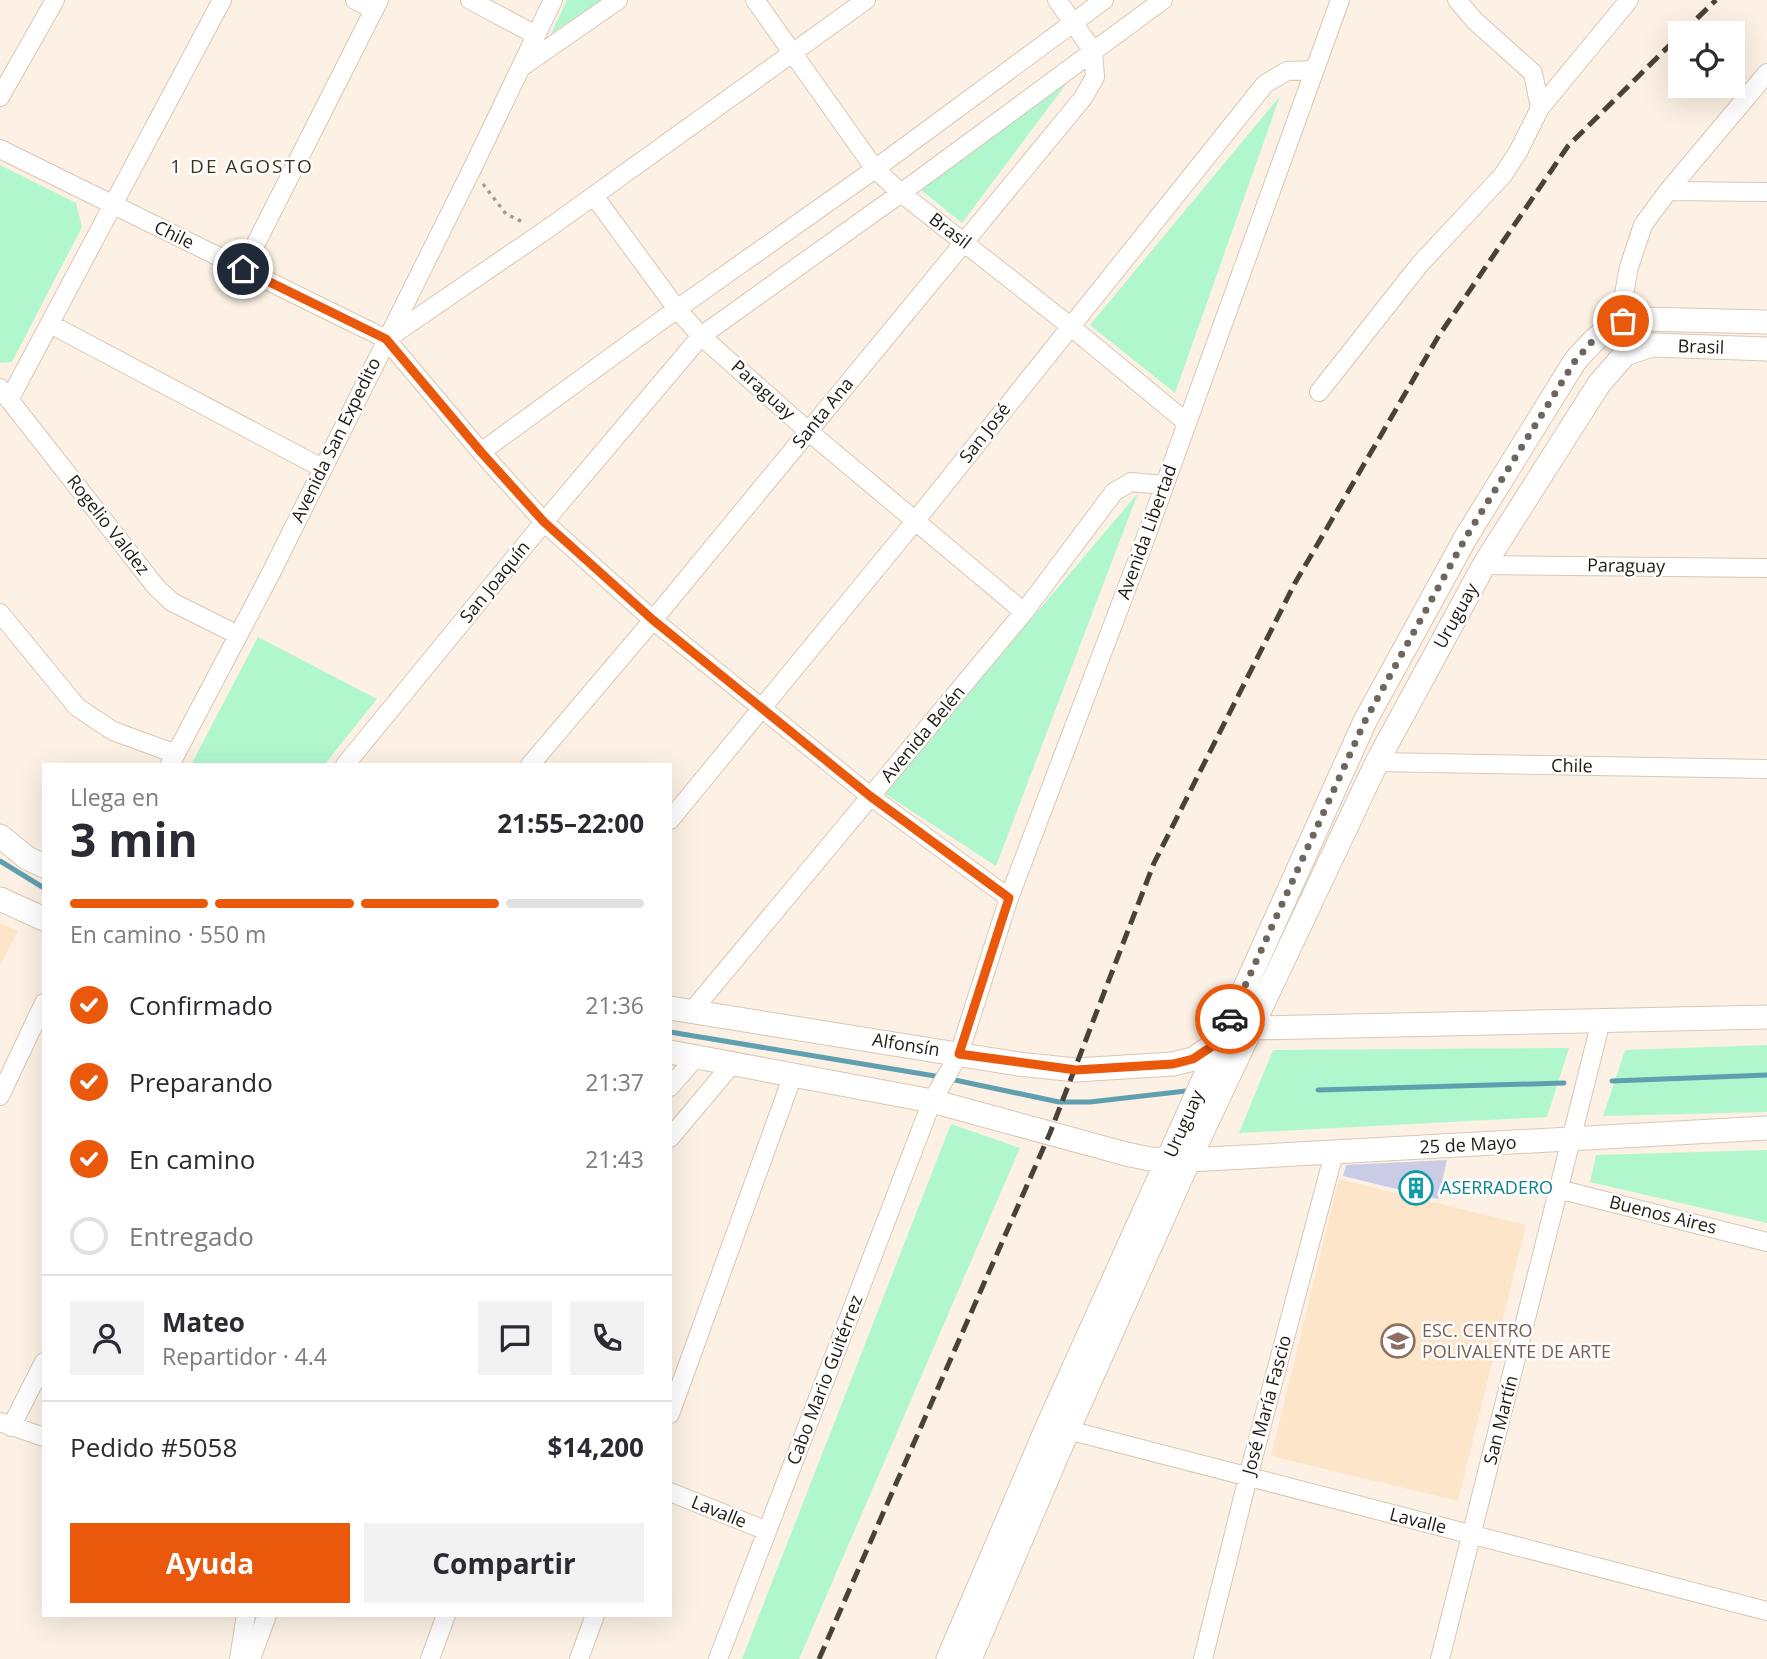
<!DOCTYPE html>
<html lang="es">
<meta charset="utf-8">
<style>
:root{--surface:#fff;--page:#f2f2f3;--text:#2b2b33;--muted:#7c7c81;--line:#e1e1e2;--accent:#ea580c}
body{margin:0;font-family:"Open Sans",sans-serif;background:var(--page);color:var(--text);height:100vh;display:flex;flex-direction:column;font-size:26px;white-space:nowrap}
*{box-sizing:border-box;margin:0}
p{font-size:23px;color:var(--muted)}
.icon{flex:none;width:38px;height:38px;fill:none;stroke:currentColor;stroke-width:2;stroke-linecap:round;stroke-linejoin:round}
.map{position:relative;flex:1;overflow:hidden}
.details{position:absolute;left:42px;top:763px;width:630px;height:854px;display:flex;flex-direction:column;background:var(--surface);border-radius:0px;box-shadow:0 7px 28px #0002}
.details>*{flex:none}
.fabs{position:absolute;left:1668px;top:21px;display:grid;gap:14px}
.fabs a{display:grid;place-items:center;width:77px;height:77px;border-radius:0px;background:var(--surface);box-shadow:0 7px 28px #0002;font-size:35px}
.pin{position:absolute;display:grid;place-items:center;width:60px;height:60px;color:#fff;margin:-30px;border:4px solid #fff;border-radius:50%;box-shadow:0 2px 7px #0007}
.courier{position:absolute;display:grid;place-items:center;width:70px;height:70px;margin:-35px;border:5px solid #ea580c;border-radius:50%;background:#fff;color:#222;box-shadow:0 2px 9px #0007}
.headline em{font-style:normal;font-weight:700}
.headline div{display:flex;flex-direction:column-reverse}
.headline{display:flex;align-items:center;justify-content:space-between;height:119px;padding:0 28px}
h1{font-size:46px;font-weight:700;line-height:52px}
.bar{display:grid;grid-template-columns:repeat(4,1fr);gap:10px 7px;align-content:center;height:84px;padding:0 28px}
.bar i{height:9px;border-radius:5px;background:var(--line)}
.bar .on{background:var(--accent)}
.bar p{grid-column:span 4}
.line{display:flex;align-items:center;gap:18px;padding:0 28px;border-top:2px solid var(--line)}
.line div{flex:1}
.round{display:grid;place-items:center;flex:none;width:74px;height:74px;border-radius:0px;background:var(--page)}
ol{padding:0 28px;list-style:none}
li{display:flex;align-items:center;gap:21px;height:77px}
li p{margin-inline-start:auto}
li .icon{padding:7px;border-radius:50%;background:var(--accent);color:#fff;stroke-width:4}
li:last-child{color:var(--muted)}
li i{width:38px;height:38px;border:4px solid var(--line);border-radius:50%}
.cta{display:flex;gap:14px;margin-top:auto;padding:14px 28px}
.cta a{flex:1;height:80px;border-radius:0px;background:var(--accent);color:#fff;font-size:28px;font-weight:700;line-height:80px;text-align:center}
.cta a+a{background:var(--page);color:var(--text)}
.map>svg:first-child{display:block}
.built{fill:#fde5c9}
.green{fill:#b0f7ce}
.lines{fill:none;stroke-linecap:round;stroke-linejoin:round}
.stream{stroke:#5fa0b0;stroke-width:5}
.building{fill:#cacbe4}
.minor-casing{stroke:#d9c7b3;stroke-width:20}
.tertiary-casing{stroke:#d9c7b3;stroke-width:25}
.path{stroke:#a49b90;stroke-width:3.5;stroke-dasharray:3.5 5;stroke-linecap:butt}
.minor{stroke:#fff;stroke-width:18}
.tertiary{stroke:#fff;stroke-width:23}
.rail{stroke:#494239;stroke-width:5;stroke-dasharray:14 7;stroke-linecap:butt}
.done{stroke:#6e665c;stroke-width:7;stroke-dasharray:0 12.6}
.route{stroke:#ea580c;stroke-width:9}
.labels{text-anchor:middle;stroke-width:5;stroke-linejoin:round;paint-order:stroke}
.street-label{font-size:18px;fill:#211b13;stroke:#fff}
.culture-label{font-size:18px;fill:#0d838f;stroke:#fff;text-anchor:start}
.education-label{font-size:18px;fill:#785e54;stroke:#fff;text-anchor:start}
.neighbourhood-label{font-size:19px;letter-spacing:2px;fill:#403221;stroke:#fff}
</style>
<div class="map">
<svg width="1767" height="1659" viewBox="0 0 1767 1659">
<rect width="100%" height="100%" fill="#fcf1e4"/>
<!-- built -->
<path class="built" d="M0,923L18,931L0,966Z
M1339,1179L1526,1225L1458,1501L1271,1456Z"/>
<!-- green -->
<path class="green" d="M567,0H601L551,34Z
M1069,80L962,223L920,189Z
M1280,96L1175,393L1090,325Z
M0,165L76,203L82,227L12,362L0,363Z
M1138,493L996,866L884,793Z
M258,637L377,699L324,765H191Z
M1767,1045V1112L1603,1116L1625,1050Z
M1569,1048L1547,1117L1239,1133L1273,1050Z
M951,1124L1020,1148L799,1659H742Z
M1767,1150V1223L1590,1182L1596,1155Z"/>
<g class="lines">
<!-- stream -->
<path class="stream" d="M0,861L44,888
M670,1032L941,1077
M950,1079L1059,1102H1090L1186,1091
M1612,1081L1767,1075
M1318,1090L1564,1083"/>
</g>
<!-- building -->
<path class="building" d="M1447,1160L1438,1199L1343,1176L1346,1165Z"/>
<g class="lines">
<defs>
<path id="minor" d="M355,0L374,10
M470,0L536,35
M755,0L875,169L901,193L1070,326L1186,422
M1457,0L1475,21L1533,73L1540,108
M523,66L618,0
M0,97L55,0
M0,149L386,339L481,452L544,522L653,620L870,796L1009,898
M1668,191L1767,192
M594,196L677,309L701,336L808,431L1024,612
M243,269L379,0
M50,324L322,468
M388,338L553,225L866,0
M1635,350L1620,315L1629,267L1643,225L1668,191L1767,73
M0,388L156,587L172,602L238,635
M1319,392L1420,264L1503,175L1518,152L1540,108L1629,0
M9,400L222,0
M481,452L677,309L875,169L1104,0
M1484,565L1767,568
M0,613L77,707L113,731L176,754
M1377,762L1767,769
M170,765L271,573L473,167L553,0
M345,765L544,522L701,336L901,193L1163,0
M530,765L653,620L1083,98L1095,77L1093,51L1057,0
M670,820L916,520L1265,84L1287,71L1314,70
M692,1011L1024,612L1114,492L1131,482L1164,485
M670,1087L697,1056
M0,1096L44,1003
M670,1138L733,1063
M1558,1189L1767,1242
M670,1414L793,1075
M0,1422L44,1437
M11,1427L44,1362
M1068,1430L1767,1611
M670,1492L767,1531
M239,1659L246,1615
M251,1659L267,1615
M430,1659L446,1615
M579,1659L595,1615
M718,1659L932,1101L959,1054L1009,898L1139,556L1340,0
M1203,1659L1248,1477L1334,1153
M1440,1659L1601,1021"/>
<path id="tertiary" d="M0,836L27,858L44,866
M0,899L44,919
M670,1008L1018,1064L1076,1070L1173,1064L1193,1059L1220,1041L1253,1028L1767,1017
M670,1052L932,1101L1126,1154L1150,1159L1189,1160L1767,1128
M948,1659L1048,1425L1365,721L1466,537L1575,361C1596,337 1608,323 1642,319L1767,322
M970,1659L1068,1430L1189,1160L1377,762L1484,565L1599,384L1625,354L1652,345L1767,349"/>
</defs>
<!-- minor casing -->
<use href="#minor" class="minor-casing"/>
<!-- tertiary casing -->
<use href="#tertiary" class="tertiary-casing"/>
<!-- path -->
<path class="path" d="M483,184L506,214L525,223"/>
<!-- minor -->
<use href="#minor" class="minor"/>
<!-- tertiary -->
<use href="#tertiary" class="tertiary"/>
<!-- rail -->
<path class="rail" d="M1682,33L1716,0
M819,1659L1050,1133L1154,863L1295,583L1438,337L1568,146L1680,35"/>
</g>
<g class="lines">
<!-- done -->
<path class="done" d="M1230,1019L1365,721L1466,537L1575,361L1597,336L1623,321"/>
<!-- route -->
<path class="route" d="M243,269L386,339L481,452L544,522L653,620L870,796L1009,898L959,1054L1076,1070L1173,1064L1193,1059L1220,1041L1230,1019"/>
</g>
<!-- icons -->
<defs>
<symbol id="building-ring" viewBox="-11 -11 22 22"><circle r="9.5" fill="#fff" stroke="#0f9aa8" stroke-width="1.5"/><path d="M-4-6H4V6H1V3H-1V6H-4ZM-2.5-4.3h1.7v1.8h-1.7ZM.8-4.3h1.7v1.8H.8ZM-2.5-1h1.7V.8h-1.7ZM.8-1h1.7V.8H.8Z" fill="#0f9aa8"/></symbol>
<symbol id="school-ring" viewBox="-11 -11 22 22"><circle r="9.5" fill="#fff" stroke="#8d6e63" stroke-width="1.5"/><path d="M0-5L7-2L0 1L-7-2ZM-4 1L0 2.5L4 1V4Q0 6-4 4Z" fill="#8d6e63"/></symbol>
</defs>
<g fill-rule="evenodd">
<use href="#building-ring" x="1397" y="1169" width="38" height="38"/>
<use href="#school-ring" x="1379" y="1322" width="38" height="38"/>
</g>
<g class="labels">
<!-- street labels -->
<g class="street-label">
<text transform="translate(950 231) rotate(37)" y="6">Brasil</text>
<text transform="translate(174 235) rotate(26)" y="6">Chile</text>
<text transform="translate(1701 347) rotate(2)" y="6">Brasil</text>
<text transform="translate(763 390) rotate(42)" y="6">Paraguay</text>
<text transform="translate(823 413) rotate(-51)" y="6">Santa Ana</text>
<text transform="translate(985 433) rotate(-52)" y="6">San José</text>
<text transform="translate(336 440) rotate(-64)" y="6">Avenida San Expedito</text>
<text transform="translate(108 525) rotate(52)" y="6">Rogelio Valdez</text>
<text transform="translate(1147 532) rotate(-70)" y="6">Avenida Libertad</text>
<text transform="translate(1626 566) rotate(1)" y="6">Paraguay</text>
<text transform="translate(495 582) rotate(-51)" y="6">San Joaquín</text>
<text transform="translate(1456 616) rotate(-61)" y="6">Uruguay</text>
<text transform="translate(923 734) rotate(-50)" y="6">Avenida Belén</text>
<text transform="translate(1572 766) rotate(1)" y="6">Chile</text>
<text transform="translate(906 1045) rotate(9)" y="6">Alfonsín</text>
<text transform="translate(1184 1124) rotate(-66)" y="6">Uruguay</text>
<text transform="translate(1468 1145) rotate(-3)" y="6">25 de Mayo</text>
<text transform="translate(1663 1215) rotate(14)" y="6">Buenos Aires</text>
<text transform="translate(825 1380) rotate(-69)" y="6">Cabo Mario Guitérrez</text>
<text transform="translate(1267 1405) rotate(-75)" y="6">José María Fascio</text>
<text transform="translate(1501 1420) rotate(-76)" y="6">San Martín</text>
<text transform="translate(719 1512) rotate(22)" y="6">Lavalle</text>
<text transform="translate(1418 1521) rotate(14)" y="6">Lavalle</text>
</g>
<!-- culture labels -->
<g class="culture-label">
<text x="1440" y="1194">ASERRADERO</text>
</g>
<!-- education labels -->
<g class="education-label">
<text x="1422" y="1337">ESC. CENTRO<tspan x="1422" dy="21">POLIVALENTE DE ARTE</tspan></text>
</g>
<!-- neighbourhood labels -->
<g class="neighbourhood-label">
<text x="242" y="173">1 DE AGOSTO</text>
</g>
</g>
</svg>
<div class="fabs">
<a><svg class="icon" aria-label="locate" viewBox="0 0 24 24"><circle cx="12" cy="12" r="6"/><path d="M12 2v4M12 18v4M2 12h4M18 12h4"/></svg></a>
</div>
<div class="pin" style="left:1623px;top:321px;background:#ea580c"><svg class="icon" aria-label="bag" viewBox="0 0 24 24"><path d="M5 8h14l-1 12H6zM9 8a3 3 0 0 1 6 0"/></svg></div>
<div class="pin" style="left:243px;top:269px;background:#1f2937"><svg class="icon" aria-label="home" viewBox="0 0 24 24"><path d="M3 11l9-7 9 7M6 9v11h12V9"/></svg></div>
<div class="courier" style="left:1230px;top:1019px"><svg class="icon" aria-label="car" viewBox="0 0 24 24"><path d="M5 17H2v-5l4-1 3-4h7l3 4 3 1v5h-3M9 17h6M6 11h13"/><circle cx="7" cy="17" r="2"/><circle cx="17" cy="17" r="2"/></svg></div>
<section class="details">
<div class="headline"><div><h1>3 min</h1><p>Llega en</p></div><em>21:55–22:00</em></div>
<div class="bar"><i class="on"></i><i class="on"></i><i class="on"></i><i></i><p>En camino · 550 m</p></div>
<ol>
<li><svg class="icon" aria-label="check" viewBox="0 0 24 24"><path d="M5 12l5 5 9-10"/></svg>Confirmado<p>21:36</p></li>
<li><svg class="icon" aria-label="check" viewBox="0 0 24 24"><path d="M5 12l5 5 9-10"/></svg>Preparando<p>21:37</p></li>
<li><svg class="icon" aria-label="check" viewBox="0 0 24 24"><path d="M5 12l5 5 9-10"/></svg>En camino<p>21:43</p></li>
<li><i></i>Entregado</li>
</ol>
<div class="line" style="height:126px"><a class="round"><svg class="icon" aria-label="person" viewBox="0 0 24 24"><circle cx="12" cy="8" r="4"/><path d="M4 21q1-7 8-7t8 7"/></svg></a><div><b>Mateo</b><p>Repartidor · 4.4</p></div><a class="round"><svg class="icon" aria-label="chat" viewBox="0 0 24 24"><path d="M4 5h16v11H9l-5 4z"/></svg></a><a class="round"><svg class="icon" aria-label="phone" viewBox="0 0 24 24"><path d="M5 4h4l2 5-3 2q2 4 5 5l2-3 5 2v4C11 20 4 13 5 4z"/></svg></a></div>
<div class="line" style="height:91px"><div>Pedido #5058</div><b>$14,200</b></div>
<div class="cta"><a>Ayuda</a><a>Compartir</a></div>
</section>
</div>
